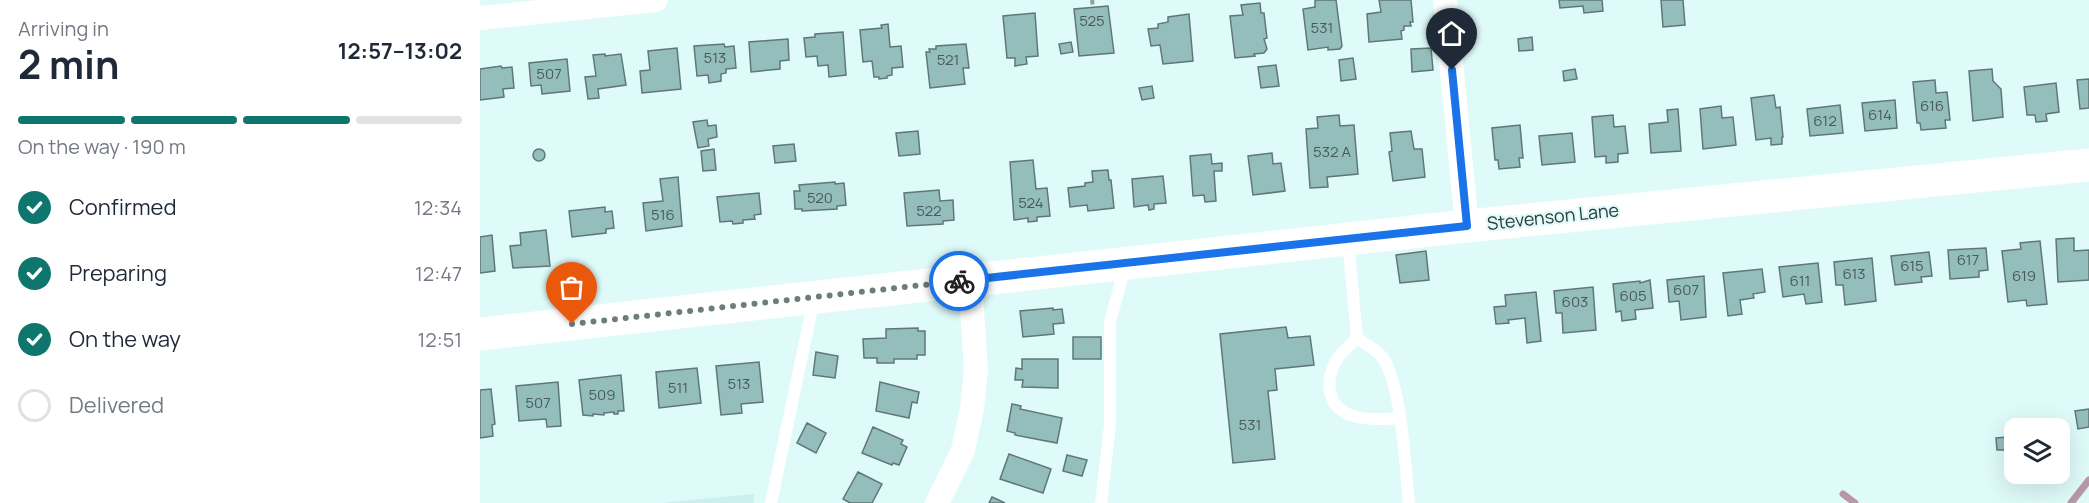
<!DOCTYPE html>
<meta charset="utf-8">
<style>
:root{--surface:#fff;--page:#f2f2f3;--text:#1f2937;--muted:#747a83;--line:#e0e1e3;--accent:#0f766e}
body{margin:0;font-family:Manrope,sans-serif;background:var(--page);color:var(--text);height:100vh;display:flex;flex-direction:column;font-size:22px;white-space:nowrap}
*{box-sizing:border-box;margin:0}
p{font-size:20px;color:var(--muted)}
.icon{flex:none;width:33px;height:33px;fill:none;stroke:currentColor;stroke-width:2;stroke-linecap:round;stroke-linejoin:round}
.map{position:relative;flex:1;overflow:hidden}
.side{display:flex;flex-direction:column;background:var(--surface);width:480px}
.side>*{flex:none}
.buttons{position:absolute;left:1524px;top:418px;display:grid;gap:12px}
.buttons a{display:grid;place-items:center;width:66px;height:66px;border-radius:12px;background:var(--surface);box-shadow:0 6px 24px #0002;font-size:30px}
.pin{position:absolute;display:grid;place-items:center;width:51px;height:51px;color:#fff;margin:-62px -26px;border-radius:50% 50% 50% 0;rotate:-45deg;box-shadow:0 0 6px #0007}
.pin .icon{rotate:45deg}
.courier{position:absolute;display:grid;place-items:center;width:60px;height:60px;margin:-30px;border:4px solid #1a73e8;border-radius:50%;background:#fff;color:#222;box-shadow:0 2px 8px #0007}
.overview em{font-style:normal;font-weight:700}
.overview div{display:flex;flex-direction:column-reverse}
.overview{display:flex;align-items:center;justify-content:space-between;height:102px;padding:0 18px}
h1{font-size:39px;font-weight:700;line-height:45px}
.bar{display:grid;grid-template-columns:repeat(4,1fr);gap:9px 6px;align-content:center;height:72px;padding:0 18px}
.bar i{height:8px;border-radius:4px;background:var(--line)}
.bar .selected{background:var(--accent)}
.bar p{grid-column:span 4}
ol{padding:0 18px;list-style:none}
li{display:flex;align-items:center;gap:18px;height:66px}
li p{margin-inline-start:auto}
li .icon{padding:6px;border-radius:50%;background:var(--accent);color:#fff;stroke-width:4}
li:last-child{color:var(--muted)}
li i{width:33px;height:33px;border:3px solid var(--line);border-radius:50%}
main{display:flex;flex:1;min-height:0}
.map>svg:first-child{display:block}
.built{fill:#caefed}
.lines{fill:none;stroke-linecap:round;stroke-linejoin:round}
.stream{stroke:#b897a6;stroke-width:7}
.building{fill:#94bebc;stroke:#5f7877;stroke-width:1.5}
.path{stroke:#8ea2a2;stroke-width:4;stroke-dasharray:4.5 3;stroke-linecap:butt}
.lane{stroke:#fff;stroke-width:12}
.street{stroke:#fff;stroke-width:24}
.secondary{stroke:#fff;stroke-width:33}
.done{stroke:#6c7d7d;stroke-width:6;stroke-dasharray:0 10.8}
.route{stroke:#1a73e8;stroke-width:8}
.labels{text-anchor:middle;stroke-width:4.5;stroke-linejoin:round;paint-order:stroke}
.number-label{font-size:15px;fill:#485b5a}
.street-label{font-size:18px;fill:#2f3a3a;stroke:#defaf9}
</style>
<main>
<section class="side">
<div class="overview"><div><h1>2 min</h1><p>Arriving in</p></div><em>12:57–13:02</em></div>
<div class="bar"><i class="selected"></i><i class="selected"></i><i class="selected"></i><i></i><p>On the way · 190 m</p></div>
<ol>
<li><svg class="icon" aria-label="check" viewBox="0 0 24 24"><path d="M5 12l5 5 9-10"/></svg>Confirmed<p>12:34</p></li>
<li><svg class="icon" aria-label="check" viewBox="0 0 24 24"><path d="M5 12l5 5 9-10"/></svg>Preparing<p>12:47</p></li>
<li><svg class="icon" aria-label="check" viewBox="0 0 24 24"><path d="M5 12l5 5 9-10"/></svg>On the way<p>12:51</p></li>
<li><i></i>Delivered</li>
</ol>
</section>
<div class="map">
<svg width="1609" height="503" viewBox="0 0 1609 503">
<rect width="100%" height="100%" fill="#defaf9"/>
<!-- built -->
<path class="built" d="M274,494L273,503H181Z"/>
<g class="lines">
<!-- stream -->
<path class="stream" d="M1363,494L1375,503
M1591,503L1609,480"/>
</g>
<!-- building -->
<path class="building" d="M835,0H856L862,46L860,49L848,50V47L828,50L823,9L835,7Z
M899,0H931L933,22H930L931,26H924V30L921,31L922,39L889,42L887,14L901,12Z
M1079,0H1122L1123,11L1104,13L1103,6L1080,8Z
M1181,0H1203L1205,25L1183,27Z
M780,3L781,13H784L787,38L784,39L787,49L784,53L774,54L775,56L755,58L750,16L763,15L761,5Z
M628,6L634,53L599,56L594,9Z
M555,13L558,56L546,57L547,64L535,66V58H527L523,16Z
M709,14L713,61L683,64L680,45L671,46L668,29L678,28V24L688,22V17Z
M408,24L410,47L421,46L423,67L412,68V75L407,76V78L399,79V77H394L392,61L383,62L380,30L402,28L401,25Z
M363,32L366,75L349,77L348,65L338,66L337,56L326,57L324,38L335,37V34Z
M1052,37L1053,50L1039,51L1038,39Z
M308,39L309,60L300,61V69L271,72L269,42Z
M591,42L593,52L581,54L579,44Z
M244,44L245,47L254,46L256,68L246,69V73L241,74V81L229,83L228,75L217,76L214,46Z
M486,44L489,68H483L485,84L450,88L446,52H450L449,49H456V46Z
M197,48L201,89L162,93L160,71L170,70L168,51Z
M951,48L953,70L932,72L931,49Z
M125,54V56L141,54L146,85L118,89L119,98L108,99L105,77L116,76L113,55Z
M873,58L876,79L861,81L859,60Z
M87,59L90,91L62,94L61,85L51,86L49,63Z
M796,65L799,86L781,88L778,67Z
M21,66L22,68L32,67L34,88L23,89L24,97L0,100V69Z
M1095,69L1097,79L1084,81L1083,71Z
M1512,69L1513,81L1521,89L1523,117L1493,121L1489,71Z
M1609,79V108L1600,109L1597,80Z
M1455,80L1456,93L1467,92L1470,120H1465L1466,128L1441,130L1440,123H1437L1433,82Z
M1576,83L1579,112L1566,114L1567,121L1556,122L1555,115H1547L1544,87Z
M672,86L674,98L662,100L659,88Z
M1294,95L1296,108L1300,107L1303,137H1302V144L1291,145V138L1276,140L1271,98Z
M1415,100L1417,128L1385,131L1382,103Z
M1360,105L1363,133L1330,136L1327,109Z
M1241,106L1242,118L1253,117L1256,145L1223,149L1220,109Z
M1198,109L1201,151L1171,153L1169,124L1188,122L1187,110Z
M859,115L860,126L874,125L878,174L847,177L848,187L830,188L826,129L838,128L837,117Z
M1133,115L1134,127L1145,126L1148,153L1138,154V162L1126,163V156L1115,157L1112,117Z
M227,120L228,126L236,125L237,137L228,139L229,146L218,148L213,122Z
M1040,125L1043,158H1039L1040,167L1019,169L1018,160H1015L1012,128Z
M438,131L440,154L419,156L416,133Z
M931,131L934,149H942L945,177L913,181L909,152L912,151L910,133Z
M1092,133L1095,162L1062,165L1059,136Z
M314,144L316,161L295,163L293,146Z
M53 155a6 6 0 1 1 12 0a6 6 0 1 1-12 0Z
M234,149L236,170L223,171L221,151Z
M792,153L793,164L801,163L805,191L773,195L768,156Z
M731,154L732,164L742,163V171H734L736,201L725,202L724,195L713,196L710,156Z
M553,160L556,189L567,188L570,216L557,217V221L548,222V218L534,220L530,162Z
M628,170L629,180H631L634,208L608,211L607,205L590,207L588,188L605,186V183L613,182L612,171Z
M683,176L686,203L674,204V209L669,210L668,205L654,207L652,179Z
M198,177L202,226L166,231L163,203L183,201L180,179Z
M355,182V184L364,183L366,205L357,206V209L322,211V209H315L314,191H320L319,185Z
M459,190L460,201L473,200L474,220L463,221V224L427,226L424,193Z
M279,193L281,214L274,215L275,219L263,220V223L253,224L252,221L240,222L237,197Z
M125,207V212L132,211L134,228L126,229V233L92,237L89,211Z
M66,230L70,266L33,268L30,246L41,245L40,233Z
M12,235L15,271L0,273V237Z
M1594,238V251L1609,250V280L1578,282L1576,239Z
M1560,241L1567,304L1547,306L1546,300L1528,302L1522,251L1541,249L1540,243Z
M1506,248L1508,270L1499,271V277L1470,279L1468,250Z
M946,251L949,280L920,283L916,255Z
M1449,252L1452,276L1441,277L1442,282L1415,285L1411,256Z
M1392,258L1396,301L1365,305L1363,285H1356L1354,262Z
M1338,263L1342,302L1326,304L1324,294L1303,297L1299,267Z
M1282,269L1285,292L1273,294L1274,298L1260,300L1262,314L1248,316L1243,273Z
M1224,276L1226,317L1201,320L1199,301L1189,302L1187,280Z
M1170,280L1173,308L1155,310L1156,319L1142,321L1141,311L1136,312L1133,284L1160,281V283Z
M1113,287L1116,330L1083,333L1082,313H1076L1074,291Z
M1056,292L1061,341L1047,343L1045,318L1028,320L1029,323L1016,324L1014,307L1026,306L1025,295Z
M573,308V310L582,309L584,323L573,324L574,334L543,337L540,311Z
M806,327L808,338L830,336L834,365L795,369L797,390L788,391L795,459L753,463L740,334Z
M438,328V331H445V355H437V359H414V363H397V358H384L383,339L406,338V329Z
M593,337H621V359H593Z
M336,352L358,356L355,378L333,375Z
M542,359H578V388L542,387L543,380H535L536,368L542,369Z
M279,362L283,402L261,404L262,413L241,415L236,366Z
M217,368L221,403L179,408L176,372Z
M141,375L144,411H138V414H134V412L124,413V415L113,414V416L103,415L99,380Z
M78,382L81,426L67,427L66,419L39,421L36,386Z
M400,382L439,392L437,403L432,402L429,418L396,411Z
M11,389L15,424L12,425L13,436L0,438V390Z
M532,404L541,406L540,409L582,418L577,443L535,435V433L527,431Z
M1609,409V427L1598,429L1595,411Z
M327,423L346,433L336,453L317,443Z
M393,427L423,440L421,444L427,447L419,465L413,463L412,465L382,453Z
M1527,437L1528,450H1517L1516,438Z
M529,454L571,469L563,493L520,479Z
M587,455L607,460L602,476L583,471Z
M378,472L402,484L392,503H370L363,499Z
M512,497L525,503H509Z"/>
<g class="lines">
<!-- path -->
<path class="path" d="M612,0L613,7"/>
<!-- lane -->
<path class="lane" d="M868,240L877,338C885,344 898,350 903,358C922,387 925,466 929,503
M877,338C871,344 863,351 858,358C844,380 846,407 873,416C886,421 905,418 920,419
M291,503L334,299
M621,503L630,425V322L645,267"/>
<!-- street -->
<path class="street" d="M965,0L987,226
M0,18L176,0
M457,503L483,450L492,409L496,370L490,280"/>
<!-- secondary -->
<path class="secondary" d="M0,334L987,226L1609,165"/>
</g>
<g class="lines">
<!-- done -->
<path class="done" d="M92,324L479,281"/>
<!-- route -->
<path class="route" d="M479,281L987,226L972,70"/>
</g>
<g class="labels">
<!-- number labels -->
<g class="number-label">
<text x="612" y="26">525</text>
<text x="842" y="33">531</text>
<text x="235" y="63">513</text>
<text x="468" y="65">521</text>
<text x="69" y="79">507</text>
<text x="1452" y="111">616</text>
<text x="1400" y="120">614</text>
<text x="1345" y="126">612</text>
<text x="852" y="157">532 A</text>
<text x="340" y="203">520</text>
<text x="551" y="208">524</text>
<text x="449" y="216">522</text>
<text x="183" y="220">516</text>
<text x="1488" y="265">617</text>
<text x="1432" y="271">615</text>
<text x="1374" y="279">613</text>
<text x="1544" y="281">619</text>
<text x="1320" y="286">611</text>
<text x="1206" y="295">607</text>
<text x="1153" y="301">605</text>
<text x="1095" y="307">603</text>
<text x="259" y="389">513</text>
<text x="198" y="393">511</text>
<text x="122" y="400">509</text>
<text x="58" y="408">507</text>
<text x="770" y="430">531</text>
</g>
<!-- street labels -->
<g class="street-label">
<text transform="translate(1073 217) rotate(-6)" y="6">Stevenson Lane</text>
</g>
</g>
</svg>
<div class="buttons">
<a><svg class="icon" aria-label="layers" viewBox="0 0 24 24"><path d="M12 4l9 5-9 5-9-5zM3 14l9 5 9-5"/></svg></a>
</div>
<div class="pin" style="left:92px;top:324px;background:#ea580c"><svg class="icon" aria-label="bag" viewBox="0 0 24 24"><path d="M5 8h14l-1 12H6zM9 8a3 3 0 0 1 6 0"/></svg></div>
<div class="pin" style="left:972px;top:70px;background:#1f2937"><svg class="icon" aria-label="home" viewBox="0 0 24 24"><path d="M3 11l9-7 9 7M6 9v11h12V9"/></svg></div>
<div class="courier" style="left:479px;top:281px"><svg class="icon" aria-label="bike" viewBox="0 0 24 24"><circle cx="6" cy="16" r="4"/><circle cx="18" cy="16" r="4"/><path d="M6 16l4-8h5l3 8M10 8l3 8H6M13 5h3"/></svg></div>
</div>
</main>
